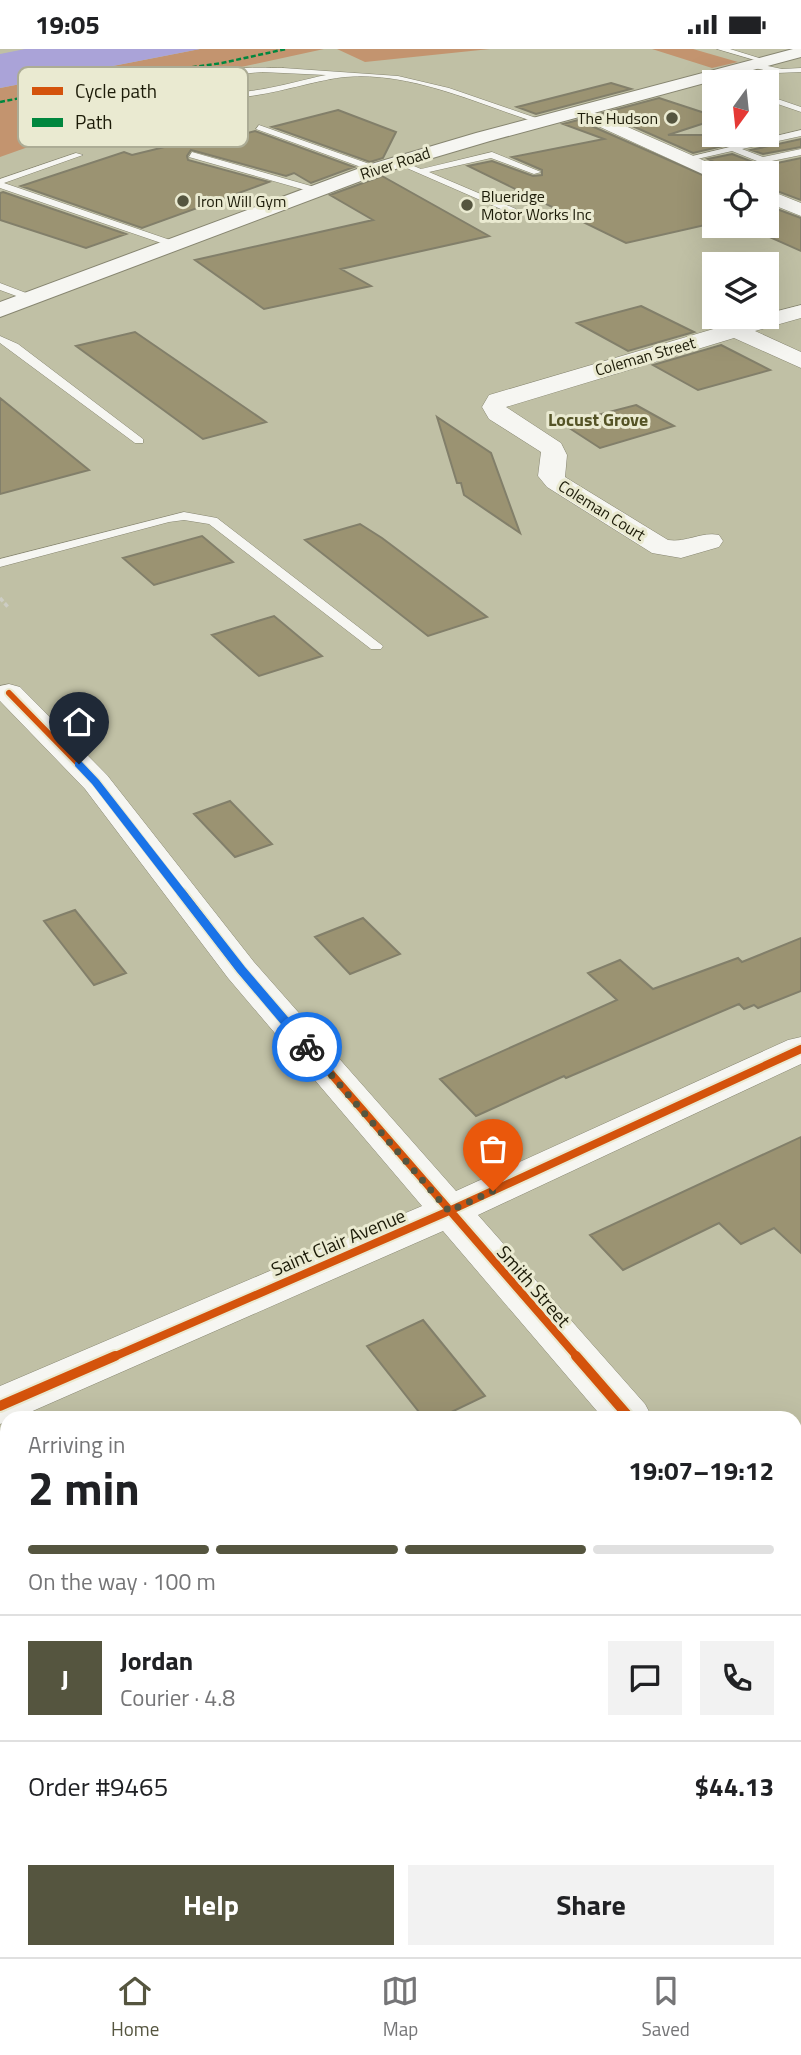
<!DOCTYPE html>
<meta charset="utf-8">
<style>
:root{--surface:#fff;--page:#f2f2f2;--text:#202124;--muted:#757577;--line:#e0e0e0;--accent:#55553f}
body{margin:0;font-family:"Titillium Web",sans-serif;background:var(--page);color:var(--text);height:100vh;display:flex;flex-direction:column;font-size:26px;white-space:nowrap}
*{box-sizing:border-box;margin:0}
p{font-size:23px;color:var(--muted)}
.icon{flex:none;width:38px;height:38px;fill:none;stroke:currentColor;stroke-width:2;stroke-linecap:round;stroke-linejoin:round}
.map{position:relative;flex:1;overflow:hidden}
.drawer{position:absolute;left:0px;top:1362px;width:802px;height:548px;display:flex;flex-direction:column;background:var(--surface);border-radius:21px 21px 0 0;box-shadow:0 7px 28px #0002}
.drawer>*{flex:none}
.needle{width:46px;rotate:195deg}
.controls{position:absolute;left:702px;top:21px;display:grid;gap:14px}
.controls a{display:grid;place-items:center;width:77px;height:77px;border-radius:0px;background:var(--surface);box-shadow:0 7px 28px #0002;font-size:35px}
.pin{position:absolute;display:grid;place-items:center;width:60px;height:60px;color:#fff;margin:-72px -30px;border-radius:50% 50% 50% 0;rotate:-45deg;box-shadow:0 0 7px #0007}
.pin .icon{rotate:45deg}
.courier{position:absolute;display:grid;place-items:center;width:70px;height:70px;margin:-35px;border:5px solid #1a73e8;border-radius:50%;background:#fff;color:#222;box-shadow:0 2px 9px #0007}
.overview em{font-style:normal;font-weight:700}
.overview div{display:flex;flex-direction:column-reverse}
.overview{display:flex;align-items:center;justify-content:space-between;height:119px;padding:0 28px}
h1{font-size:46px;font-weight:700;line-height:52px}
.bar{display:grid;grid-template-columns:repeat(4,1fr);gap:10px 7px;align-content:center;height:84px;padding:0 28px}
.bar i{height:9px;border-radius:5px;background:var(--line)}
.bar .on{background:var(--accent)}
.bar p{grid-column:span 4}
.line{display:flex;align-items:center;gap:18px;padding:0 28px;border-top:2px solid var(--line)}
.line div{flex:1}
.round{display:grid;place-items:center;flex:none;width:74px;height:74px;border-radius:0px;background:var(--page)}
.action{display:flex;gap:14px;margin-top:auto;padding:14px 28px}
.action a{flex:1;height:80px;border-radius:0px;background:var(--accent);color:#fff;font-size:28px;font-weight:700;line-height:80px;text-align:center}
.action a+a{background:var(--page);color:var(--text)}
.status{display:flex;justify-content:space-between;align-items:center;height:49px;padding:0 35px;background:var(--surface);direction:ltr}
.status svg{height:19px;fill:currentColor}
.menu{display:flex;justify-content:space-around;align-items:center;height:98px;border-top:2px solid var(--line);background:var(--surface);font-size:19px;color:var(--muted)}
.menu a{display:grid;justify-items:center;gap:4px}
.menu .on{color:var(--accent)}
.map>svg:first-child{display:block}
.forest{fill:#c3946f}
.water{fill:#aaa3d8}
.building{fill:#9b9372;stroke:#827f6a;stroke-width:2}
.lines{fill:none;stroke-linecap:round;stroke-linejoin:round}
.service-casing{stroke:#868570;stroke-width:1}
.minor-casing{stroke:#868570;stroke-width:1}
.tertiary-casing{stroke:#868570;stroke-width:2}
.path{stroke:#cdcdc4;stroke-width:3.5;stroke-dasharray:4.5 2.5;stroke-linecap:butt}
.service{fill:#f6f6f2;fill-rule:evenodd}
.minor{fill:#f6f6f2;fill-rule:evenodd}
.tertiary{fill:#f6f6f2;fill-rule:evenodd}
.quiet{stroke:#00873e;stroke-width:2.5;stroke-dasharray:5 2.5;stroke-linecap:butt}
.cycleway-far2-casing{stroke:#eaead1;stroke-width:10}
.cycleway-far1-casing{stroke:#eaead1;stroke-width:12}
.cycleway-casing{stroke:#eaead1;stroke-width:14}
.cycleway-far2{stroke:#d4530c;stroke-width:6}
.cycleway-far1{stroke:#d4530c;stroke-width:8}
.cycleway{stroke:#d4530c;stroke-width:10}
.route{fill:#1a73e8}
.done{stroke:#55553f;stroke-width:7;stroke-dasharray:0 12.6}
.poi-dot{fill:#55553f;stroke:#eaead1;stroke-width:2.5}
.labels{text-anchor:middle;stroke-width:6;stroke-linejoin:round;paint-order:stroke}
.far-poi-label{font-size:16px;fill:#1c1b08;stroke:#eaead1;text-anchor:start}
.far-street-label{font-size:16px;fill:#1c1b08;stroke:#eaead1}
.far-neighbourhood-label{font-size:18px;font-weight:bold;fill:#545325;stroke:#eaead1}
.street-label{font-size:19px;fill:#1c1b08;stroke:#eaead1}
.key{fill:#eaead1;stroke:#acac95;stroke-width:2}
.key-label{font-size:19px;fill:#1c1b08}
</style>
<div class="status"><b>19:05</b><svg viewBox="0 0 49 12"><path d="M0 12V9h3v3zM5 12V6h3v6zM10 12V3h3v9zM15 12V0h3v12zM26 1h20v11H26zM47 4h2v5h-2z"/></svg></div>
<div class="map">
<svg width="801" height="1908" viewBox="0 0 801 1908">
<rect width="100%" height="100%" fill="#c0c0a5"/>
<!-- forest -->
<path class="forest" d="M200,0H324L241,18L136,35L85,48L84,71L45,92L0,108V39Z
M337,0H490L365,13Z
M652,0H693L738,13L712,19Z"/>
<!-- water -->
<path class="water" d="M25,0H200L0,39V5Z"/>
<!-- building -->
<path class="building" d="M611,34L631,40L536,65L517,58Z
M659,49L714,67V71L668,86H770L693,104L603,64Z
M338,61L396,83L383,109L370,113L272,78Z
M578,71L714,131V174L626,194L468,117L492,112L533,127L542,126V121L512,108L604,90L563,75Z
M234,81L244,85L255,82L354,118L311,134L294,124L286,127L191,101L187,107L188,111L269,133L142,179L21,137L124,103L132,106Z
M801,90V98L763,105L751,101Z
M732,105L763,117L801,109V151L766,138V124H728L724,118L708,110Z
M382,127L489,187L341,220L371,237L264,260L195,211L373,171L330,146Z
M3,143L126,185L86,199L0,171V144Z
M766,156L801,169V202L745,177H766Z
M641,257L694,283L628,302L577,274Z
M135,283L266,373L203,390L76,297Z
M721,296L770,321L698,341L653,316Z
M0,349L89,421L0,445Z
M636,356L674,377L600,399L563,375Z
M437,368L491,404L520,484L464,446L461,434H457Z
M360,475L382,489L487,568L428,587L305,491Z
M202,487L233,513L154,536L123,509Z
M274,567L322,607L259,627L212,586Z
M230,752L272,795L235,808L194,765Z
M75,861L126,924L94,936L44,872Z
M363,869L400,905L350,925L315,888Z
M801,889V942L758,959L754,956L744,960L739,955L566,1029L564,1027L476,1067L440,1030L617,951L588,924L620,911L653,940L738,909L742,913Z
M801,1088V1204L774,1179L741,1195L719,1174L623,1221L590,1186Z
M423,1271L485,1347L441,1368H423L367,1297Z"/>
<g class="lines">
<defs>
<path id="service" d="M717,0H730L769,12L765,14Z
M753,14L782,20L801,19V23L777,24L750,18Z
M283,19L398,27L449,39L545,72L538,74C478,55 410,22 345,28C302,32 223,66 187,38C209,15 254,19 283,19ZM262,23L326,26C291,33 229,54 196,37L220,27Z
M712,25L732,31L733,33H722L709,29Z
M766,46L801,58V63L766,51Z
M259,76L378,118L379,120L372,122L256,80Z
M801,81V87L742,100L763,108L801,100V106L762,114L732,102L684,113L680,110Z
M192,103L318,139L319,141L312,143L189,108Z
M492,103L541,123L534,125L491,109L429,123L516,160V164H510L393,113L397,110L421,120Z
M76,104L83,106L4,134L176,193V197H170L0,139V130Z
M0,234L34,247L35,249L30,252L0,241Z
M0,287L18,295L143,390V394H135L0,294Z
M184,463L217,469L383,597L381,600H371L209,475L184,471L169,473L0,518V510Z"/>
<path id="minor" d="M580,57L723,120L725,124H714V129L709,128L574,66L571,62Z
M766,140L801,154V167L766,153Z
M801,256V269L755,282L801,303V319L734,289L506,358L561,394L567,406L565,428L668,491C686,494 702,482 719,486L723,492L719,498L681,509L652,504L547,438L538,427L541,403L489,370L482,358L489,346L727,276L766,268V265Z
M9,635L20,638L107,726L254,913L456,1142L788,991L801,988V1015L478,1166L645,1355L652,1368H602L443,1182L19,1368H7V1373L0,1375V1337L422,1157L228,929L85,740L0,652V637Z
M794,1532L801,1535V1584L794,1582Z"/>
<path id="tertiary" d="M793,0H801V8L490,92L382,124L0,268V253L368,116L476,84Z"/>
</defs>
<!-- service casing -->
<use href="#service" class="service-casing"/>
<!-- minor casing -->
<use href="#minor" class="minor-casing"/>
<!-- tertiary casing -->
<use href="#tertiary" class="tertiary-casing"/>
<!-- path -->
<path class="path" d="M0,549L8,558"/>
<!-- service -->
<use href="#service" class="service"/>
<!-- minor -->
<use href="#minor" class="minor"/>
<!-- tertiary -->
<use href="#tertiary" class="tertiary"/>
<!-- quiet -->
<path class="quiet" d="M0,53L144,25L222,14L286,0"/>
<defs>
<path id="cycleway-far2" d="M9,644L96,733L183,846"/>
<path id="cycleway-far1" d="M182,844L241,921L578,1309
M111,1309L449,1162L801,1000"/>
<path id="cycleway" d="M576,1307L629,1368
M0,1357L115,1307"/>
</defs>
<!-- cycleway-far2 casing -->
<use href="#cycleway-far2" class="cycleway-far2-casing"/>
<!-- cycleway-far1 casing -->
<use href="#cycleway-far1" class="cycleway-far1-casing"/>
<!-- cycleway casing -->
<use href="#cycleway" class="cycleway-casing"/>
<!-- cycleway-far2 -->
<use href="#cycleway-far2" class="cycleway-far2"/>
<!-- cycleway-far1 -->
<use href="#cycleway-far1" class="cycleway-far1"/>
<!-- cycleway -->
<use href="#cycleway" class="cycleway"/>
</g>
<!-- route -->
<path class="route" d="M75,713H82L99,731L245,918L311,995V1001H303L237,923L92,735L75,717Z"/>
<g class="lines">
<!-- done -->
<path class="done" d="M307,998L449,1162L493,1142"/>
</g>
<!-- markers -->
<g class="poi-dot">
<circle cx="672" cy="69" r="7"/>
<circle cx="183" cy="152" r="7"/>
<circle cx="467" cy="156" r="7"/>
</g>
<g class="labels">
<!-- far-poi labels -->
<g class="far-poi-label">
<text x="658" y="75" text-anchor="end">The Hudson</text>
<text x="481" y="153">Blueridge<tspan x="481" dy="18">Motor Works Inc</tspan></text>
<text x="197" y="158">Iron Will Gym</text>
</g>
<!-- far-street labels -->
<g class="far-street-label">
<text transform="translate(395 114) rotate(-18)" y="6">River Road</text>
<text transform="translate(645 307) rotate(-16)" y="6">Coleman Street</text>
<text transform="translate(602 461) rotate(32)" y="6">Coleman Court</text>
</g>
<!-- far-neighbourhood labels -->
<g class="far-neighbourhood-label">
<text x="598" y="377">Locust Grove</text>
</g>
<!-- street labels -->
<g class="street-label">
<text transform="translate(338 1193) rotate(-23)" y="7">Saint Clair Avenue</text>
<text transform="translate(534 1237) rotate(49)" y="7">Smith Street</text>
</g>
</g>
<!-- legend -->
<rect x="18" y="18" width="230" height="80" rx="10" class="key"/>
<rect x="32" y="38" width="31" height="8" fill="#d4530c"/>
<rect x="32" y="69" width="31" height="9" fill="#00873e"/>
<g class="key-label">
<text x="75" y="49">Cycle path</text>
<text x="75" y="80">Path</text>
</g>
</svg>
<div class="controls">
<a><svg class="needle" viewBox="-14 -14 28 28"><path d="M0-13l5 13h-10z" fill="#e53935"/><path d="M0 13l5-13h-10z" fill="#757577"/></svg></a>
<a><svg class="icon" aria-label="locate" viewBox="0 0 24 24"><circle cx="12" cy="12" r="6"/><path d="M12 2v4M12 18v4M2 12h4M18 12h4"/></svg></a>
<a><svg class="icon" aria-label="layers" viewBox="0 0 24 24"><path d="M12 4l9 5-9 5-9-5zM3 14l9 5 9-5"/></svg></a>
</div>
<div class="pin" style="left:493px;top:1142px;background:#ea580c"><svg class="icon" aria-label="bag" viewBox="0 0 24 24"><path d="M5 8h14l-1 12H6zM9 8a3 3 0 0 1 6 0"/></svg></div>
<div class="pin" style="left:79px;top:715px;background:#1f2937"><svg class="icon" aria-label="home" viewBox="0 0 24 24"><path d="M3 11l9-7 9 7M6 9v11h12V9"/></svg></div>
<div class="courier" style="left:307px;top:998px"><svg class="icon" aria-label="bike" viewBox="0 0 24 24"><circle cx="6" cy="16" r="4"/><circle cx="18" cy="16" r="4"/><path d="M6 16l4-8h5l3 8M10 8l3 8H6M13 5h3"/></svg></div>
<section class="drawer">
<div class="overview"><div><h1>2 min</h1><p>Arriving in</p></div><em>19:07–19:12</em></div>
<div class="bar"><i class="on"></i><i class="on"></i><i class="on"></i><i></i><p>On the way · 100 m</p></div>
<div class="line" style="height:126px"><b class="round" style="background:var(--accent);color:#fff">J</b><div><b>Jordan</b><p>Courier · 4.8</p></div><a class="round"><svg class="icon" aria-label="chat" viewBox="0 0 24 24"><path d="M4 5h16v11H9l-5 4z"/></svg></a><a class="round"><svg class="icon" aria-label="phone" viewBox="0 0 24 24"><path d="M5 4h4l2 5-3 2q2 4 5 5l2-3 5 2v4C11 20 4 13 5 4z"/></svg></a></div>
<div class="line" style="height:91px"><div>Order #9465</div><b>$44.13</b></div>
<div class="action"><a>Help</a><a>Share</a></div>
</section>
</div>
<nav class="menu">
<a class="on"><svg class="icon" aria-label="home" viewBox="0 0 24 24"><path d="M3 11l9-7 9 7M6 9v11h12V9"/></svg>Home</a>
<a><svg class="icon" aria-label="map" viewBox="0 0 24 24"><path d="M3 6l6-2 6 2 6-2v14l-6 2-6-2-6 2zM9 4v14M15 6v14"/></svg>Map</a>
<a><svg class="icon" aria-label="saved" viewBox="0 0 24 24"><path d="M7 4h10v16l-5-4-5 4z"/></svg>Saved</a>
</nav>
